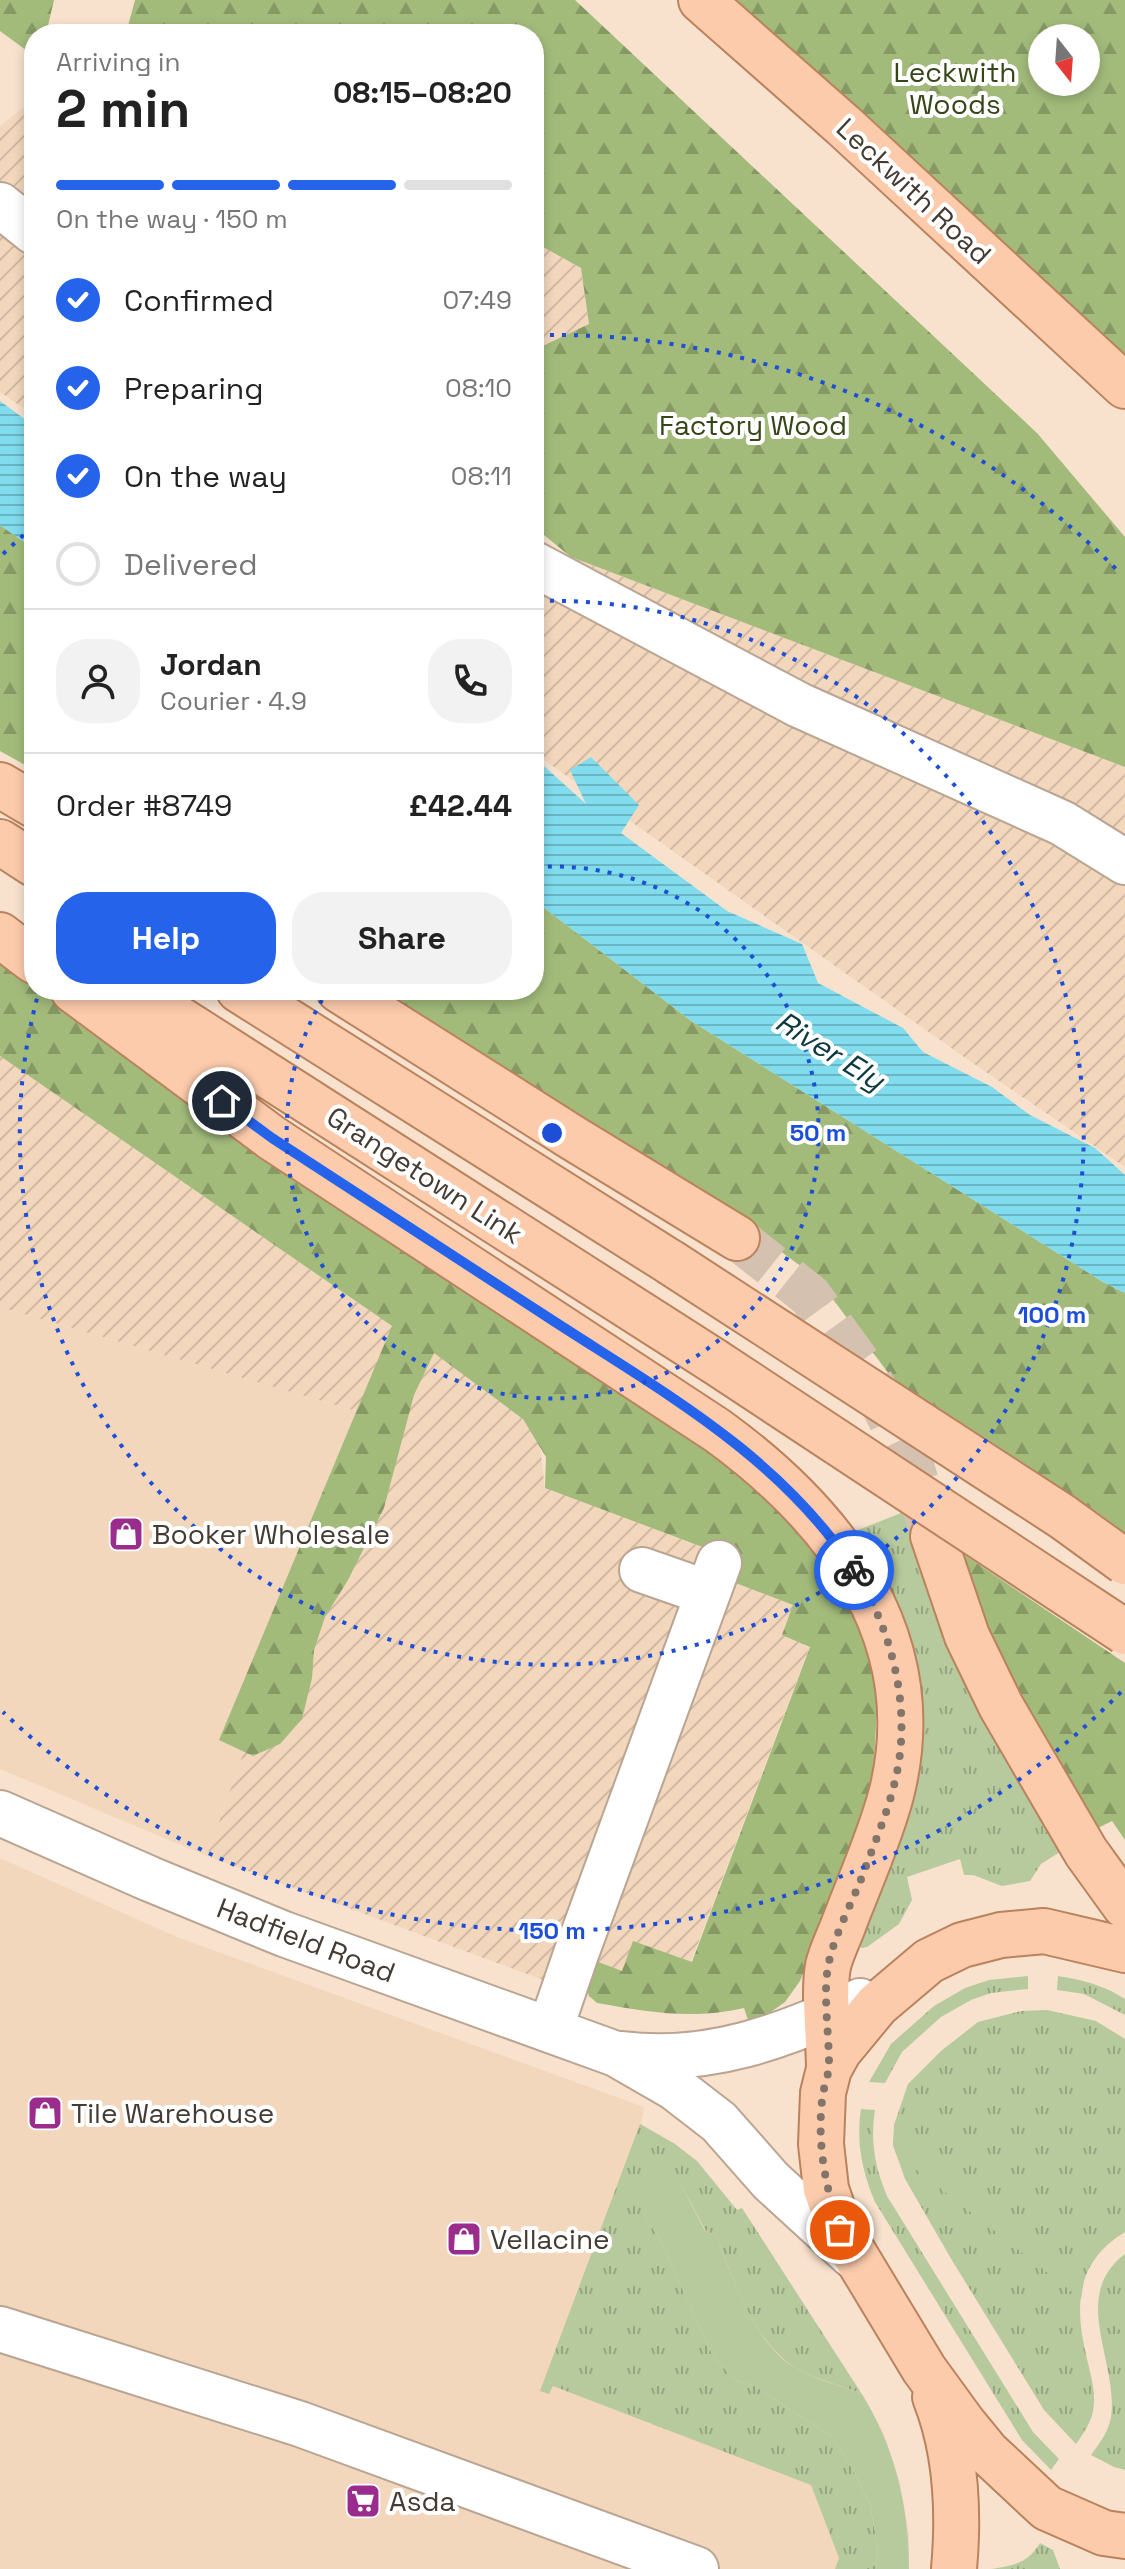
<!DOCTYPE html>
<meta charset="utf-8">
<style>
:root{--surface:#fff;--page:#f2f2f2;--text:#222;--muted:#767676;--line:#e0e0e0;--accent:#2563eb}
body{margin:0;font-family:"Space Grotesk",sans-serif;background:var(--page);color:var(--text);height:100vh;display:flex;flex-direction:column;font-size:30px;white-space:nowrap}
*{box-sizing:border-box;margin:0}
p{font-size:26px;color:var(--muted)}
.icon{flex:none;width:44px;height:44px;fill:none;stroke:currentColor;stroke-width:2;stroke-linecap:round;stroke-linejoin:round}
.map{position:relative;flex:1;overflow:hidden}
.panel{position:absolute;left:24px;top:24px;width:520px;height:976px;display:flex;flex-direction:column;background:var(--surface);border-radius:32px;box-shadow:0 4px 12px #0003}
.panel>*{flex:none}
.needle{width:52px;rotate:163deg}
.fabs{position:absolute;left:1028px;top:24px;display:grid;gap:16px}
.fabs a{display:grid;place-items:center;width:72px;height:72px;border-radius:50%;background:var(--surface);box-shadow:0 4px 12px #0003;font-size:40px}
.pin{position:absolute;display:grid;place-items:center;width:68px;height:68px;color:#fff;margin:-34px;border:4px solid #fff;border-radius:50%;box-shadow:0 2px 8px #0007}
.courier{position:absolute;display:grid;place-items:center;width:80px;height:80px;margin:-40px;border:6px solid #2563eb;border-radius:50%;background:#fff;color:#222;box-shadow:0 2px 10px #0007}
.headline em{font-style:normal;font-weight:800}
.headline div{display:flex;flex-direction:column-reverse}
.headline{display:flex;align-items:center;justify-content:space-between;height:136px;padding:0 32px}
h1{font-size:52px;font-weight:800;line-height:60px}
.bar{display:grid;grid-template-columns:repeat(4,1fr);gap:12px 8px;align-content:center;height:96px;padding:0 32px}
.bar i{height:10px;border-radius:6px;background:var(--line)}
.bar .active{background:var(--accent)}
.bar p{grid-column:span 4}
.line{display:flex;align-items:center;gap:20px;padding:0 32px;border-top:2px solid var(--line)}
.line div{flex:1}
.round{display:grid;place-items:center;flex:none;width:84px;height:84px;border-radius:32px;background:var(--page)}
ol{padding:0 32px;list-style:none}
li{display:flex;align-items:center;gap:24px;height:88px}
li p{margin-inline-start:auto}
li .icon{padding:8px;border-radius:50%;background:var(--accent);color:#fff;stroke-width:4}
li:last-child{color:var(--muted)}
li i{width:44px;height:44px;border:4px solid var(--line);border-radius:50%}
.action{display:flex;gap:16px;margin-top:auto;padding:16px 32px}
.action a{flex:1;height:92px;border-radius:32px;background:var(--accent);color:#fff;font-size:32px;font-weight:800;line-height:92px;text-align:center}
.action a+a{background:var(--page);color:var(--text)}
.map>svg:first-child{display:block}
.built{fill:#f2d7bd}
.industrial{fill:url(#industrial-furrows)}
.grass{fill:url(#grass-tufts)}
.forest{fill:url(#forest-firs);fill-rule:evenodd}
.green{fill:#b7ca9d}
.water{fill:url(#water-rules)}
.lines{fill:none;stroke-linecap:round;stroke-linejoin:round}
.major-tunnel{stroke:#d4c1af;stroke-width:44;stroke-dasharray:44 22;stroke-linecap:butt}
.minor-casing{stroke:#baa592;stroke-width:48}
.major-casing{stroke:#ba825d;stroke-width:48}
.minor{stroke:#fff;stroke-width:44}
.major{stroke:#fccbac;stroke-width:44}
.major-bridge-casing{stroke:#ba825d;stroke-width:48;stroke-linecap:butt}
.major-bridge{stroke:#fccbac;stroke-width:44}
.done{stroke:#837569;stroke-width:8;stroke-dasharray:0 14.4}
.route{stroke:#2563eb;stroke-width:10}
.ring{fill:none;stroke:#1d4ed8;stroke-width:4;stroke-dasharray:4 8}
.labels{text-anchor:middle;stroke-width:8;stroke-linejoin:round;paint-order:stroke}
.park-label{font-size:28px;fill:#354618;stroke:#fff}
.street-label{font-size:28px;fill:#443b33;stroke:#fff}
.poi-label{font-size:28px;fill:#443b33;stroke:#fff;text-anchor:start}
.water-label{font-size:30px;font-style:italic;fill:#0d3a41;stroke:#fff}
.centre{fill:#1d4ed8;stroke:#fff;stroke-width:4}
.ring-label{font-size:24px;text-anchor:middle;font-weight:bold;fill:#1d4ed8;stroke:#fff;stroke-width:8;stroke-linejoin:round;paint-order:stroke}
</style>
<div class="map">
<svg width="1125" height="2569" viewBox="0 0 1125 2569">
<defs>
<pattern id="industrial-furrows" width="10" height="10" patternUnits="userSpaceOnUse" patternTransform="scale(2)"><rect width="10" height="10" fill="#f2d7bd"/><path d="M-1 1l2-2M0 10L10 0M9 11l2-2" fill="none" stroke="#d1b9a3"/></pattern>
<pattern id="grass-tufts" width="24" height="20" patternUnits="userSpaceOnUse" patternTransform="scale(2)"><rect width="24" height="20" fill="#b7ca9d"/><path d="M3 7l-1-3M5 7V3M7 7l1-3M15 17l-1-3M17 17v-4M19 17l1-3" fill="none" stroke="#96a581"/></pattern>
<pattern id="forest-firs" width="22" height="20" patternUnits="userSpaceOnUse" patternTransform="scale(2)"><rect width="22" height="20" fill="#a2bb7b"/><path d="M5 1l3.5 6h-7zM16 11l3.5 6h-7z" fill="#869965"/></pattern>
<pattern id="water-rules" width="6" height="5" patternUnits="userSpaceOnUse" patternTransform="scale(2)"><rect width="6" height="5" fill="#81dcee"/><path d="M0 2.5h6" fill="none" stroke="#6bb4c1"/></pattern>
</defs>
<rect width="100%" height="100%" fill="#f8e2ce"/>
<!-- built -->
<path class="built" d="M0,1307L363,1413L207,1856L0,1769Z
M0,1858L177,1937L644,2107L641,2124L675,2144L697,2161L737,2210L742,2208L866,2400L885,2437L900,2483L909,2534V2569H0Z"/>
<!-- industrial -->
<path class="industrial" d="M34,99V415L0,392V126Z
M534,242L581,268L589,324L534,350Z
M534,543L1125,767V1167L964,1057L534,753Z
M0,1056L392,1326L536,1416L545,1488L740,1561L733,1582L793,1605L810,1646L691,1962L622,1971L592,1998L207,1856L363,1413L0,1307Z"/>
<!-- grass -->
<path class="grass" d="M901,1513L910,1520L941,1617L937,1621L953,1661L1060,1852L1041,1864L1030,1881L1002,1886L973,1875H964L960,1859L907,1877L912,1900L899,1924L867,1947L862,1948L858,1945L909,1811L853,1532Z
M1028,1976V1989L991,1993L971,2000L941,2017L902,2052L885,2083L869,2082L891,2044L934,2006L965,1988L989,1980Z
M1058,1976C1082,1980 1104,1985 1125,1999V2015L1084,1994L1057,1990Z
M1047,2010L1096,2021L1125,2039V2232C1079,2260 1074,2300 1085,2350C1089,2370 1097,2391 1093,2411C1091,2423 1083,2434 1076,2444L1044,2410L953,2262L905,2179L893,2145L894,2125L908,2084L941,2051L978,2022L1021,2011Z
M861,2109L875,2110C870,2142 875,2167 887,2196L1033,2432L1059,2459L1051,2470L1022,2440L875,2202C862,2171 856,2143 861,2109Z
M640,2124L675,2144L697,2161L737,2210L742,2208L861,2393C843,2387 805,2375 791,2365C751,2336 733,2278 716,2235L706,2231L681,2185L645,2217L659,2238L714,2358L736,2380L755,2386L832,2437L850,2464L870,2505L878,2548L876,2569H835L839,2558L811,2485L553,2386L549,2394L540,2391Z
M1125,2254V2470L1114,2467L1091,2455C1099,2444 1109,2431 1111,2417C1119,2362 1069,2296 1125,2254Z
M1040,2543L1053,2550L1060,2569H991C1014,2565 1027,2564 1040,2543Z"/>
<!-- forest -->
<path class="forest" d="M0,0H54L46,34H34V56L0,31Z
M135,0H575L1037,433L1125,537V767L571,557L534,527V350L589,324L581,268L534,242V34H143L128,26Z
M729,0H1125V369ZM1042,38H1086V82H1042Z
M0,525L34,549V770L0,751Z
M534,900L690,1020L1103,1282L1125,1293V1533L1097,1512L895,1382L817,1278L697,1190L383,990H534Z
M0,959L34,984V990H43L706,1444L791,1516L848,1597L875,1668L877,1704L873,1786L850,1861L800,1981L785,2002L768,2014L749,2023L744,2008C692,2020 649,2012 597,2003L589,1996L585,1976L593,1960L622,1971L633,1941L692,1962L810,1647L782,1635L793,1605L733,1582L740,1561L545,1488L546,1457L523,1419L434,1353L414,1395L384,1508L348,1580L325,1617L314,1650L312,1678L302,1719L280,1744L253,1756L219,1740L392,1326L0,1056Z
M957,1550L1125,1663V1840L1112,1821L1096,1829L1005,1669L980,1617Z"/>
<!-- green -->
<path class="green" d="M895,2121L1085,2274L1081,2299L896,2154L893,2145Z
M655,2181L681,2185L705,2231L716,2235C731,2274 754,2342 792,2366C812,2378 839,2386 861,2393C895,2446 909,2507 909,2569H876L878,2548L870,2505L850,2464L832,2437L755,2386L736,2380L714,2358L659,2238L645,2217V2191Z
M1101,2288L1125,2305V2334L1098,2312Z"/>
<!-- water -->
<path class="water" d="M0,401L34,426V549L0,525Z
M534,757L586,804L570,770L591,757L639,805L621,833L727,911L802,944L818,983L903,1028L923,1052L992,1087L1030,1115L1095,1148L1125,1175V1293L1103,1282L690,1020L534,900Z"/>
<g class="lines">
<!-- major-tunnel -->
<path class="major-tunnel" d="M737,1238L810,1296L869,1377L911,1462L929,1524"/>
<defs>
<path id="minor" d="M0,205L34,232
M534,564L799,705L1062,823L1125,862
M642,1570L708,1593
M0,1813L150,1879L284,1934L616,2054L675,2088L719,2122L771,2181L853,2256
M550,2030L576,1954L719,1563
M622,2054C708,2065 784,2036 860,2001
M0,2329L300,2424L696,2569"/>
<path id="major" d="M701,0L844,126L1125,386
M0,785L34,805
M0,842L34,864
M0,935L34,961
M73,990L272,1138L718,1431C837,1518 931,1639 891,1795C879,1840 859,1883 843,1926C838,1939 831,1953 828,1966C823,1992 829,2041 829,2069
M134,990L714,1361
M239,990L670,1262
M339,990L573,1138L737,1238
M933,1536L967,1636L1001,1706L1086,1852L1125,1906
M1125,1950L1044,1931L1001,1935L962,1945L929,1961L877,2005L839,2051L829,2069L823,2093L821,2144L826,2189L840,2230L924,2369L964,2424L987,2452L1047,2508L1104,2533L1125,2536
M935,2397C956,2450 959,2513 954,2569"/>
</defs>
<!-- minor casing -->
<use href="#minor" class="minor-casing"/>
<!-- major casing -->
<use href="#major" class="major-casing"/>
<!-- minor -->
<use href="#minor" class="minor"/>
<!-- major -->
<use href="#major" class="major"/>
<defs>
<path id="major-bridge" d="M670,1262L1063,1517L1125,1562
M714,1361L1125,1632"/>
</defs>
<!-- major-bridge casing -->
<use href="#major-bridge" class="major-bridge-casing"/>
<!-- major-bridge -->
<use href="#major-bridge" class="major-bridge"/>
</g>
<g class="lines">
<!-- done -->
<path class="done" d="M840,2230C825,2186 816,2140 823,2093C825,2083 829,2074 829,2064C829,2035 823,1993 828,1967C833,1938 849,1909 860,1882C874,1844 891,1806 898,1767C910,1700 890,1626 854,1570"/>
<!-- route -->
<path class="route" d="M222,1101L272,1138C365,1198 459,1260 552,1320C663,1392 781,1457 854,1570"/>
</g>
<!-- distance rings -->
<g class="ring">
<path d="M536 867A266 266 0 1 1 328 990"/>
<path d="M538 601A532 532 0 1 1 39 991"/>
<path d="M1121 1692A798 798 0 0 1 3 1712M3 554A798 798 0 0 1 34 526M538 335A798 798 0 0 1 1121 574"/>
</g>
<!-- icons -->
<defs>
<symbol id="shop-square" viewBox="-11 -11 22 22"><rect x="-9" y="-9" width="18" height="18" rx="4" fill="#992c8c" stroke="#fff"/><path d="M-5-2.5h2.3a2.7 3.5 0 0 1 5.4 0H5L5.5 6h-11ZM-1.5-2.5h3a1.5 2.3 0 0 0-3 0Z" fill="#fff"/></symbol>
<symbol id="supermarket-square" viewBox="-11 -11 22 22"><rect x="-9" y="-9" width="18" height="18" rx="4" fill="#992c8c" stroke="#fff"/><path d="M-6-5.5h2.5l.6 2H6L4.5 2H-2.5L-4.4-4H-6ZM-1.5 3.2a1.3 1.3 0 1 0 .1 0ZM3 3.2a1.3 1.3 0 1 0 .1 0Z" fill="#fff"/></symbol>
</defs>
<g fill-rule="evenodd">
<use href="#shop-square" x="106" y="1514" width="40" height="40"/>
<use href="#shop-square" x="25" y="2093" width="40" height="40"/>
<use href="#shop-square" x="444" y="2219" width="40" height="40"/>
<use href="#supermarket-square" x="343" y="2481" width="40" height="40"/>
</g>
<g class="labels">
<!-- park labels -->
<g class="park-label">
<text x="955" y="82">Leckwith<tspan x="955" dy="32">Woods</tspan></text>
<text x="753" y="435">Factory Wood</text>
</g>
<!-- street labels -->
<g class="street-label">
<text transform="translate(914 191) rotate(43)" y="10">Leckwith Road</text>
<text transform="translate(425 1175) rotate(33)" y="10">Grangetown Link</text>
<text transform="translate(306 1940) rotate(21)" y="10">Hadfield Road</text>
</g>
<!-- poi labels -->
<g class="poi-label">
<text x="152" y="1544">Booker Wholesale</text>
<text x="71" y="2123">Tile Warehouse</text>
<text x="490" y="2249">Vellacine</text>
<text x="389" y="2511">Asda</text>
</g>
<!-- water labels -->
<g class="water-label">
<text transform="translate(830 1051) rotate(32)" y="10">River Ely</text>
</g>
</g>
<circle cx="552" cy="1133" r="12" class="centre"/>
<g class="ring-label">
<text x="818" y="1141">50 m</text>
<text x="1052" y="1323">100 m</text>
<text x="552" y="1939">150 m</text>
</g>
</svg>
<div class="fabs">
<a><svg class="needle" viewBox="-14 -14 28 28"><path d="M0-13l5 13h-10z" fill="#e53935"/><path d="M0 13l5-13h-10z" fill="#767676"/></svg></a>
</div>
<div class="pin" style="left:840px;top:2230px;background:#ea580c"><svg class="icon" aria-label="bag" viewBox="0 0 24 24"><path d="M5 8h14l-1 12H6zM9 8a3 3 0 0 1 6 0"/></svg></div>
<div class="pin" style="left:222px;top:1101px;background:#1f2937"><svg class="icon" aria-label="home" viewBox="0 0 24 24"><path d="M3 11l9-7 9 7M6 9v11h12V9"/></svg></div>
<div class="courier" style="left:854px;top:1570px"><svg class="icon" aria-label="bike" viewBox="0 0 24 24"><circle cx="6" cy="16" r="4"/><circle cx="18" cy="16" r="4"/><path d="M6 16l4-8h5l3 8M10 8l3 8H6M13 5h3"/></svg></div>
<section class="panel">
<div class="headline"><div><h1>2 min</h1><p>Arriving in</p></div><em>08:15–08:20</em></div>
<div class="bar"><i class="active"></i><i class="active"></i><i class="active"></i><i></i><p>On the way · 150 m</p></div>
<ol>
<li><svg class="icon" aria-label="check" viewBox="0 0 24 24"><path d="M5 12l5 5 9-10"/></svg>Confirmed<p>07:49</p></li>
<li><svg class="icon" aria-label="check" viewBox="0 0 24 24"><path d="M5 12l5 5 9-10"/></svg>Preparing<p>08:10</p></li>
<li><svg class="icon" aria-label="check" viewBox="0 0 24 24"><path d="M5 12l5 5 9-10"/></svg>On the way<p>08:11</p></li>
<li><i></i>Delivered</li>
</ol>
<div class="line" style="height:144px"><a class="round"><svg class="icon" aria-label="person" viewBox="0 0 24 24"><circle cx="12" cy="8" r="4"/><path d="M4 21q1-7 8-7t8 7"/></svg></a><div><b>Jordan</b><p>Courier · 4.9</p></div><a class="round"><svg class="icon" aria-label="phone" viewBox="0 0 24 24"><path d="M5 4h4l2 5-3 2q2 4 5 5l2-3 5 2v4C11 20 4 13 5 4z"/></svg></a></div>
<div class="line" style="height:104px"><div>Order #8749</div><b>£42.44</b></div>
<div class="action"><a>Help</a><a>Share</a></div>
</section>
</div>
